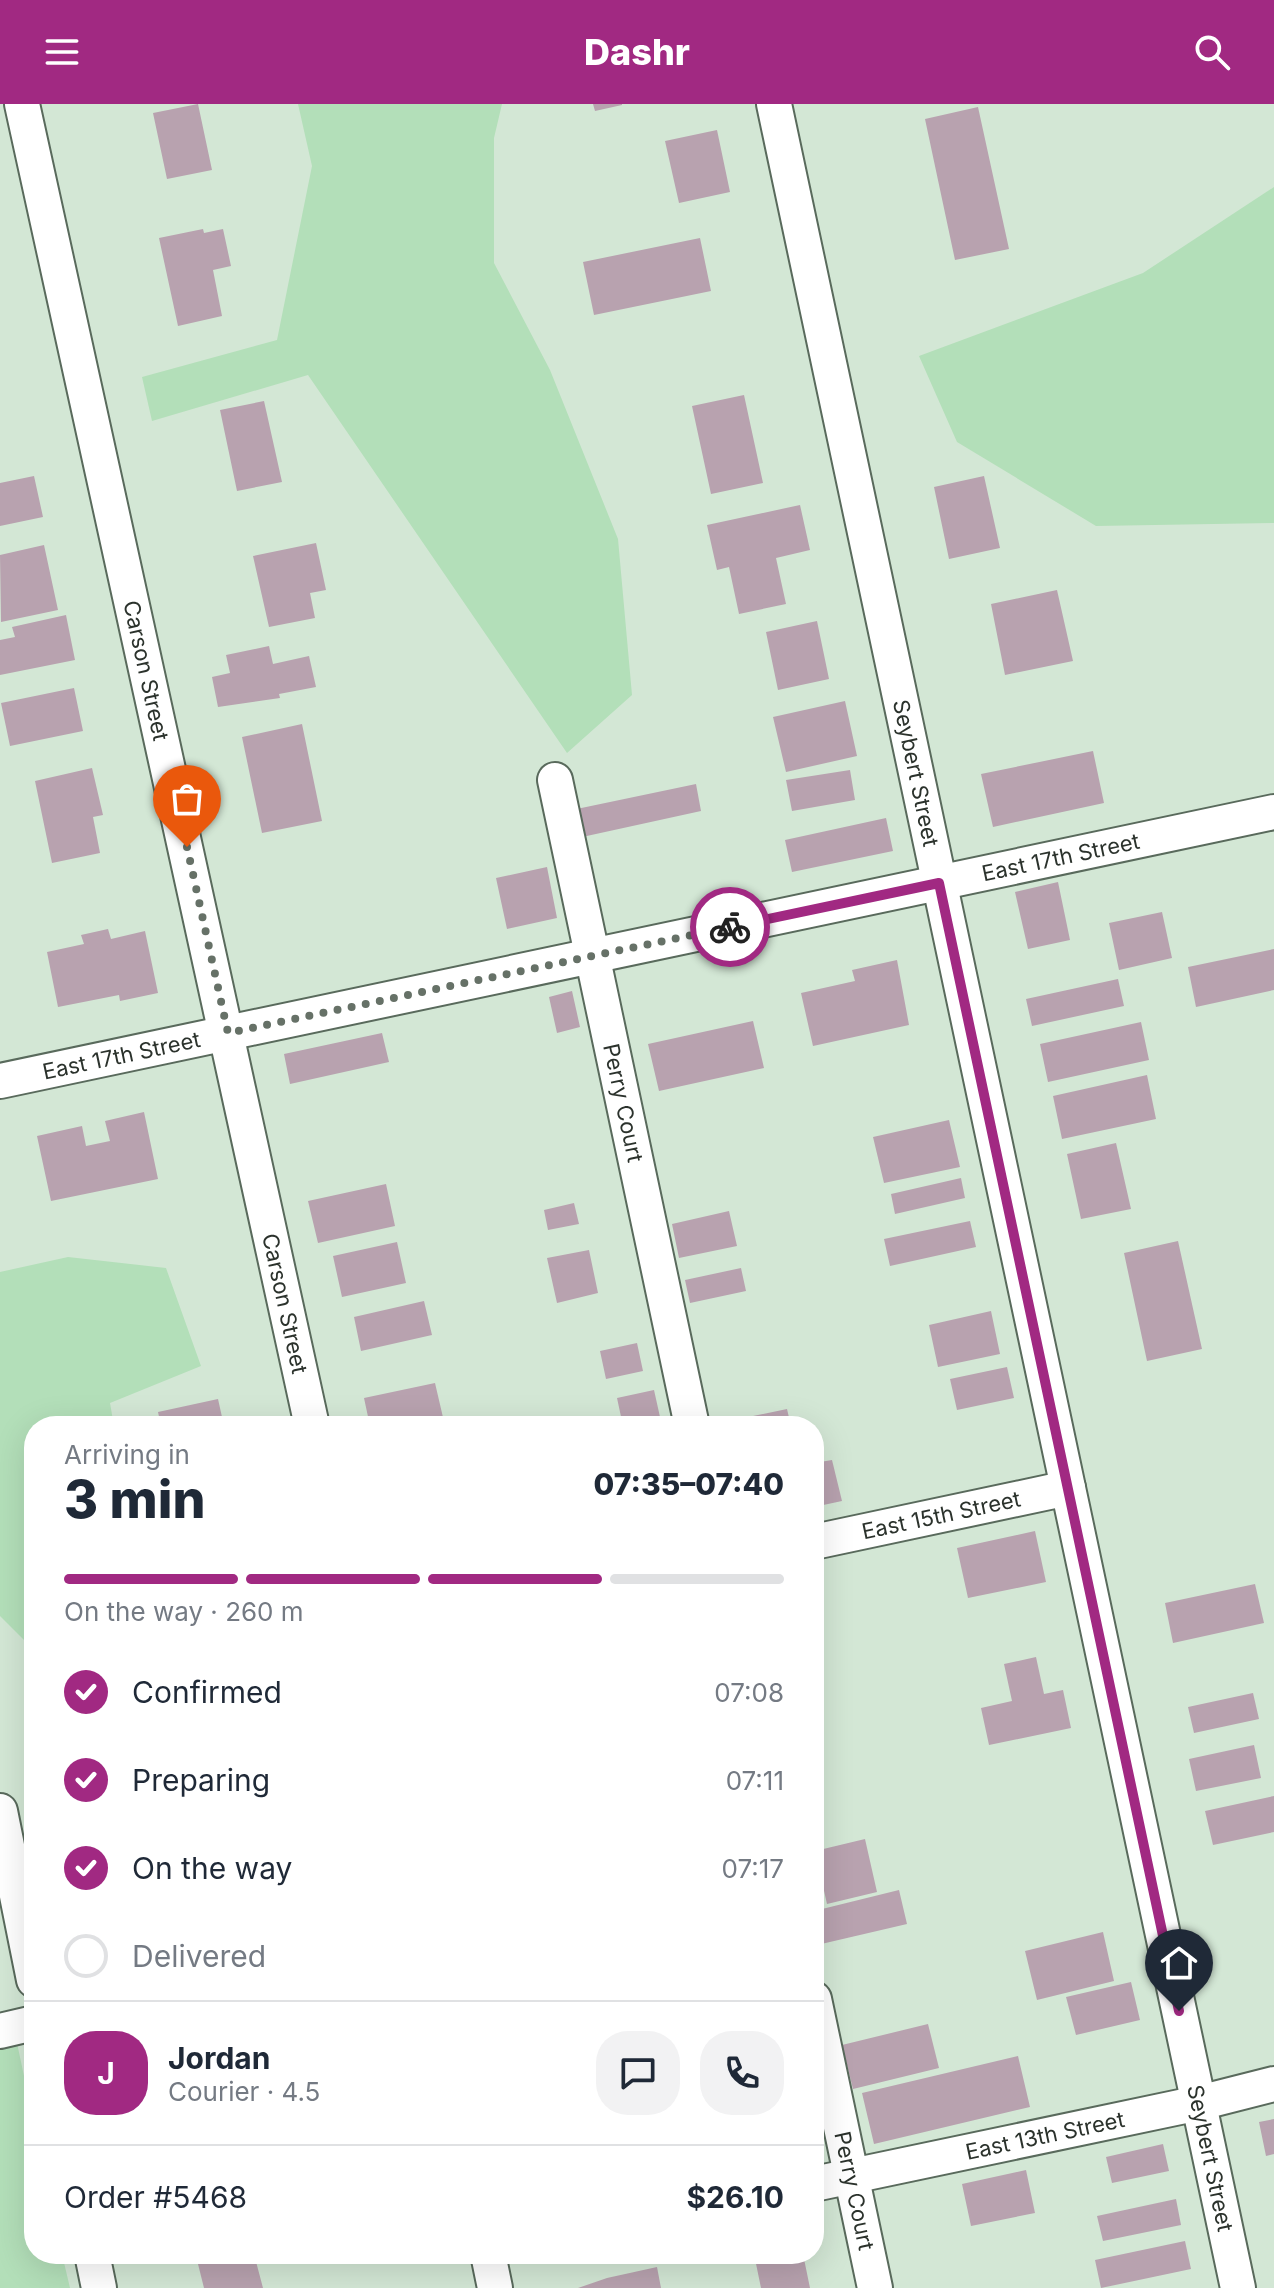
<!DOCTYPE html>
<meta charset="utf-8">
<style>
:root{--surface:#fff;--page:#f2f2f3;--text:#1f2937;--muted:#747a83;--line:#e0e1e3;--accent:#a12982}
body{margin:0;font-family:Inter,sans-serif;background:var(--page);color:var(--text);height:100vh;display:flex;flex-direction:column;font-size:30px;white-space:nowrap}
*{box-sizing:border-box;margin:0}
p{font-size:26px;color:var(--muted)}
.icon{flex:none;width:44px;height:44px;fill:none;stroke:currentColor;stroke-width:2;stroke-linecap:round;stroke-linejoin:round}
.map{position:relative;flex:1;overflow:hidden}
.sheet{position:absolute;left:24px;top:1312px;width:800px;height:848px;display:flex;flex-direction:column;background:var(--surface);border-radius:32px;box-shadow:0 8px 32px #0002}
.sheet>*{flex:none}
.pin{position:absolute;display:grid;place-items:center;width:68px;height:68px;color:#fff;margin:-82px -34px;border-radius:50% 50% 50% 0;rotate:-45deg;box-shadow:0 0 8px #0007}
.pin .icon{rotate:45deg}
.courier{position:absolute;display:grid;place-items:center;width:80px;height:80px;margin:-40px;border:6px solid #a12982;border-radius:50%;background:#fff;color:#222;box-shadow:0 2px 10px #0007}
.summary em{font-style:normal;font-weight:800}
.summary div{display:flex;flex-direction:column-reverse}
.summary{display:flex;align-items:center;justify-content:space-between;height:136px;padding:0 40px}
h1{font-size:52px;font-weight:800;line-height:60px}
.bar{display:grid;grid-template-columns:repeat(4,1fr);gap:12px 8px;align-content:center;height:96px;padding:0 40px}
.bar i{height:10px;border-radius:6px;background:var(--line)}
.bar .current{background:var(--accent)}
.bar p{grid-column:span 4}
.line{display:flex;align-items:center;gap:20px;padding:0 40px;border-top:2px solid var(--line)}
.line div{flex:1}
.round{display:grid;place-items:center;flex:none;width:84px;height:84px;border-radius:32px;background:var(--page)}
ol{padding:0 40px;list-style:none}
li{display:flex;align-items:center;gap:24px;height:88px}
li p{margin-inline-start:auto}
li .icon{padding:8px;border-radius:50%;background:var(--accent);color:#fff;stroke-width:4}
li:last-child{color:var(--muted)}
li i{width:44px;height:44px;border:4px solid var(--line);border-radius:50%}
header{display:flex;justify-content:space-between;align-items:center;height:104px;padding:0 40px;background:var(--accent);color:#fff;font-size:36px;font-weight:800}
.map>svg:first-child{display:block}
.green{fill:#b3dfb9}
.building{fill:#b8a2af}
.lines{fill:none;stroke-linecap:round;stroke-linejoin:round}
.minor-casing{stroke:#596a5c;stroke-width:38}
.minor{stroke:#fff;stroke-width:34}
.done{stroke:#667167;stroke-width:8;stroke-dasharray:0 14.4}
.route{stroke:#a12982;stroke-width:10}
.labels{text-anchor:middle;stroke-width:8;stroke-linejoin:round;paint-order:stroke}
.street-label{font-size:22px;fill:#2b322c;stroke:#fff}
</style>
<header><svg class="icon" aria-label="menu" viewBox="0 0 24 24"><path d="M4 6h16M4 12h16M4 18h16"/></svg>Dashr<svg class="icon" aria-label="search" viewBox="0 0 24 24"><circle cx="10" cy="10" r="6"/><path d="M15 15l6 6"/></svg></header>
<div class="map">
<svg width="1274" height="2184" viewBox="0 0 1274 2184">
<rect width="100%" height="100%" fill="#d3e7d5"/>
<!-- green -->
<path class="green" d="M298,0H502L494,34V159L550,266L618,435L632,591L567,649L308,271L152,317L142,273L277,236L312,62Z
M1274,83V419L1096,422L957,338L919,252L1143,169Z
M68,1153L166,1164L201,1262L110,1299L114,1322H34V1546L0,1512V1168Z
M17,1939L34,2019V2150H62L70,2184H0V1942Z"/>
<!-- building -->
<path class="building" d="M198,0L212,66L167,75L153,9Z
M593,0H622V1L595,7Z
M978,3L1009,145L955,156L925,15Z
M717,26L730,88L679,99L665,37Z
M203,125L204,129L223,125L231,162L213,166L222,212L178,222L159,134Z
M700,134L711,187L594,211L583,158Z
M744,291L763,379L711,390L692,302Z
M264,297L282,378L237,387L220,306Z
M34,372L43,413L0,422V379Z
M984,372L1000,444L949,455L934,383Z
M800,401L810,446L776,454L786,500L739,510L729,463L717,466L707,421Z
M316,439L326,486L310,489L315,514L269,523L253,452Z
M44,441L58,506L1,518L0,451Z
M1057,486L1073,557L1005,571L991,500Z
M66,511L75,556L0,571V536L15,533L12,523Z
M817,517L829,575L778,586L766,528Z
M269,542L273,560L309,552L316,583L279,590L280,594L218,603L212,573L230,569L226,551Z
M74,584L83,627L10,642L1,599Z
M845,597L857,652L786,668L773,613Z
M302,620L322,717L262,729L242,633Z
M1093,647L1104,699L993,723L981,670Z
M92,664L103,711L93,713L100,749L52,759L35,677Z
M850,666L855,696L792,707L786,676Z
M696,680L701,707L573,735L567,707Z
M886,714L893,747L792,768L785,736Z
M547,763L557,814L507,825L496,774Z
M1058,778L1070,836L1028,845L1015,788Z
M1162,808L1172,854L1119,866L1109,819Z
M108,825L111,835L145,827L158,889L120,897L119,891L58,903L47,848L84,840L81,831Z
M1274,845V886L1196,903L1188,863Z
M897,856L909,921L813,942L801,889L855,877L852,866Z
M1118,875L1124,902L1032,922L1026,895Z
M572,887L580,923L557,929L549,893Z
M753,917L764,964L659,987L648,940Z
M1141,918L1149,956L1048,978L1040,940Z
M382,929L389,958L290,980L284,950Z
M1147,971L1156,1015L1062,1035L1053,992Z
M144,1008L158,1075L51,1097L37,1032L82,1022L86,1042L110,1037L105,1017Z
M949,1016L960,1063L884,1079L873,1033Z
M1116,1039L1131,1105L1081,1115L1067,1050Z
M961,1074L965,1094L895,1110L891,1090Z
M386,1080L395,1122L318,1139L308,1097Z
M574,1099L579,1120L548,1126L544,1106Z
M729,1107L737,1142L679,1154L672,1120Z
M970,1117L976,1143L890,1162L884,1135Z
M1178,1137L1202,1245L1147,1257L1124,1149Z
M397,1138L406,1179L342,1193L333,1152Z
M589,1146L598,1189L557,1199L547,1154Z
M741,1164L746,1187L690,1199L685,1176Z
M424,1197L432,1231L361,1247L354,1213Z
M991,1207L1000,1250L938,1263L929,1221Z
M637,1239L643,1267L606,1275L600,1247Z
M1007,1263L1014,1294L957,1306L950,1275Z
M435,1279L445,1322H370L364,1294Z
M654,1286L662,1322H623L617,1294Z
M218,1295L224,1322H161L158,1308Z
M787,1305L791,1322H720L719,1319Z
M832,1356L842,1397L814,1403V1359Z
M1035,1427L1046,1478L968,1494L957,1444Z
M1255,1480L1264,1519L1173,1539L1165,1499Z
M1036,1553L1044,1590L1063,1586L1071,1624L989,1641L981,1604L1012,1597L1004,1560Z
M1253,1589L1259,1615L1194,1629L1188,1603Z
M1254,1641L1261,1674L1196,1687L1189,1655Z
M1274,1692V1728L1213,1741L1205,1707Z
M865,1735L877,1788L827,1800L815,1747Z
M899,1786L907,1820L817,1841L814,1807Z
M1103,1828L1114,1877L1037,1896L1025,1847Z
M1131,1878L1140,1916L1076,1931L1066,1893Z
M928,1920L939,1964L853,1985L842,1941Z
M1018,1952L1030,2003L874,2040L862,1989Z
M1274,2015V2050L1266,2052L1259,2018Z
M1163,2040L1169,2067L1112,2079L1106,2053Z
M1026,2066L1035,2109L971,2122L962,2080Z
M1176,2095L1181,2121L1103,2137L1097,2112Z
M1185,2137L1191,2165L1101,2184L1095,2156Z
M241,2150H254L263,2184H204L198,2160Z
M754,2150H803L810,2184H761Z
M657,2163L661,2184H578L607,2174Z"/>
<g class="lines">
<defs>
<g id="minor">
<path id="s1" d="M22,0L312,1322"/>
<path id="s2" d="M774,0L1238,2184"/>
<path id="s3" d="M555,676L692,1322"/>
<path id="s4" d="M0,977L1274,708"/>
<path id="s5" d="M814,1438L1068,1384"/>
<path d="M0,1707L34,1876"/>
<path id="s6" d="M814,1895L875,2184"/>
<path d="M0,1927L34,1919"/>
<path id="s7" d="M814,2080L1199,1999L1274,1980"/>
<path d="M92,2150L99,2184"/>
<path d="M488,2150L495,2184"/>
</g>
</defs>
<!-- minor casing -->
<use href="#minor" class="minor-casing"/>
<!-- minor -->
<use href="#minor" class="minor"/>
</g>
<g class="lines">
<!-- done -->
<path class="done" d="M187,743L228,929L730,823"/>
<!-- route -->
<path class="route" d="M730,823L939,779L1179,1907"/>
</g>
<g class="labels">
<!-- street labels -->
<g class="street-label">
<text dy="8" stroke="none"><textPath href="#s1" startOffset="580">Carson Street</textPath></text>
<text dy="8" stroke="none"><textPath href="#s2" startOffset="684">Seybert Street</textPath></text>
<text dy="8" stroke="none"><textPath href="#s4" startOffset="1084">East 17th Street</textPath></text>
<text dy="8" stroke="none"><textPath href="#s4" startOffset="124">East 17th Street</textPath></text>
<text dy="8" stroke="none"><textPath href="#s3" startOffset="330">Perry Court</textPath></text>
<text dy="8" stroke="none"><textPath href="#s1" startOffset="1228">Carson Street</textPath></text>
<text dy="8" stroke="none"><textPath href="#s5" startOffset="130">East 15th Street</textPath></text>
<text dy="8" stroke="none"><textPath href="#s7" startOffset="236">East 13th Street</textPath></text>
<text dy="8" stroke="none"><textPath href="#s2" startOffset="2100">Seybert Street</textPath></text>
<text dy="8" stroke="none"><textPath href="#s6" startOffset="196">Perry Court</textPath></text>
</g>
</g>
</svg>
<div class="pin" style="left:187px;top:743px;background:#ea580c"><svg class="icon" aria-label="bag" viewBox="0 0 24 24"><path d="M5 8h14l-1 12H6zM9 8a3 3 0 0 1 6 0"/></svg></div>
<div class="pin" style="left:1179px;top:1907px;background:#1f2937"><svg class="icon" aria-label="home" viewBox="0 0 24 24"><path d="M3 11l9-7 9 7M6 9v11h12V9"/></svg></div>
<div class="courier" style="left:730px;top:823px"><svg class="icon" aria-label="bike" viewBox="0 0 24 24"><circle cx="6" cy="16" r="4"/><circle cx="18" cy="16" r="4"/><path d="M6 16l4-8h5l3 8M10 8l3 8H6M13 5h3"/></svg></div>
<section class="sheet">
<div class="summary"><div><h1>3 min</h1><p>Arriving in</p></div><em>07:35–07:40</em></div>
<div class="bar"><i class="current"></i><i class="current"></i><i class="current"></i><i></i><p>On the way · 260 m</p></div>
<ol>
<li><svg class="icon" aria-label="check" viewBox="0 0 24 24"><path d="M5 12l5 5 9-10"/></svg>Confirmed<p>07:08</p></li>
<li><svg class="icon" aria-label="check" viewBox="0 0 24 24"><path d="M5 12l5 5 9-10"/></svg>Preparing<p>07:11</p></li>
<li><svg class="icon" aria-label="check" viewBox="0 0 24 24"><path d="M5 12l5 5 9-10"/></svg>On the way<p>07:17</p></li>
<li><i></i>Delivered</li>
</ol>
<div class="line" style="height:144px"><b class="round" style="background:var(--accent);color:#fff">J</b><div><b>Jordan</b><p>Courier · 4.5</p></div><a class="round"><svg class="icon" aria-label="chat" viewBox="0 0 24 24"><path d="M4 5h16v11H9l-5 4z"/></svg></a><a class="round"><svg class="icon" aria-label="phone" viewBox="0 0 24 24"><path d="M5 4h4l2 5-3 2q2 4 5 5l2-3 5 2v4C11 20 4 13 5 4z"/></svg></a></div>
<div class="line" style="height:104px"><div>Order #5468</div><b>$26.10</b></div>
</section>
</div>
